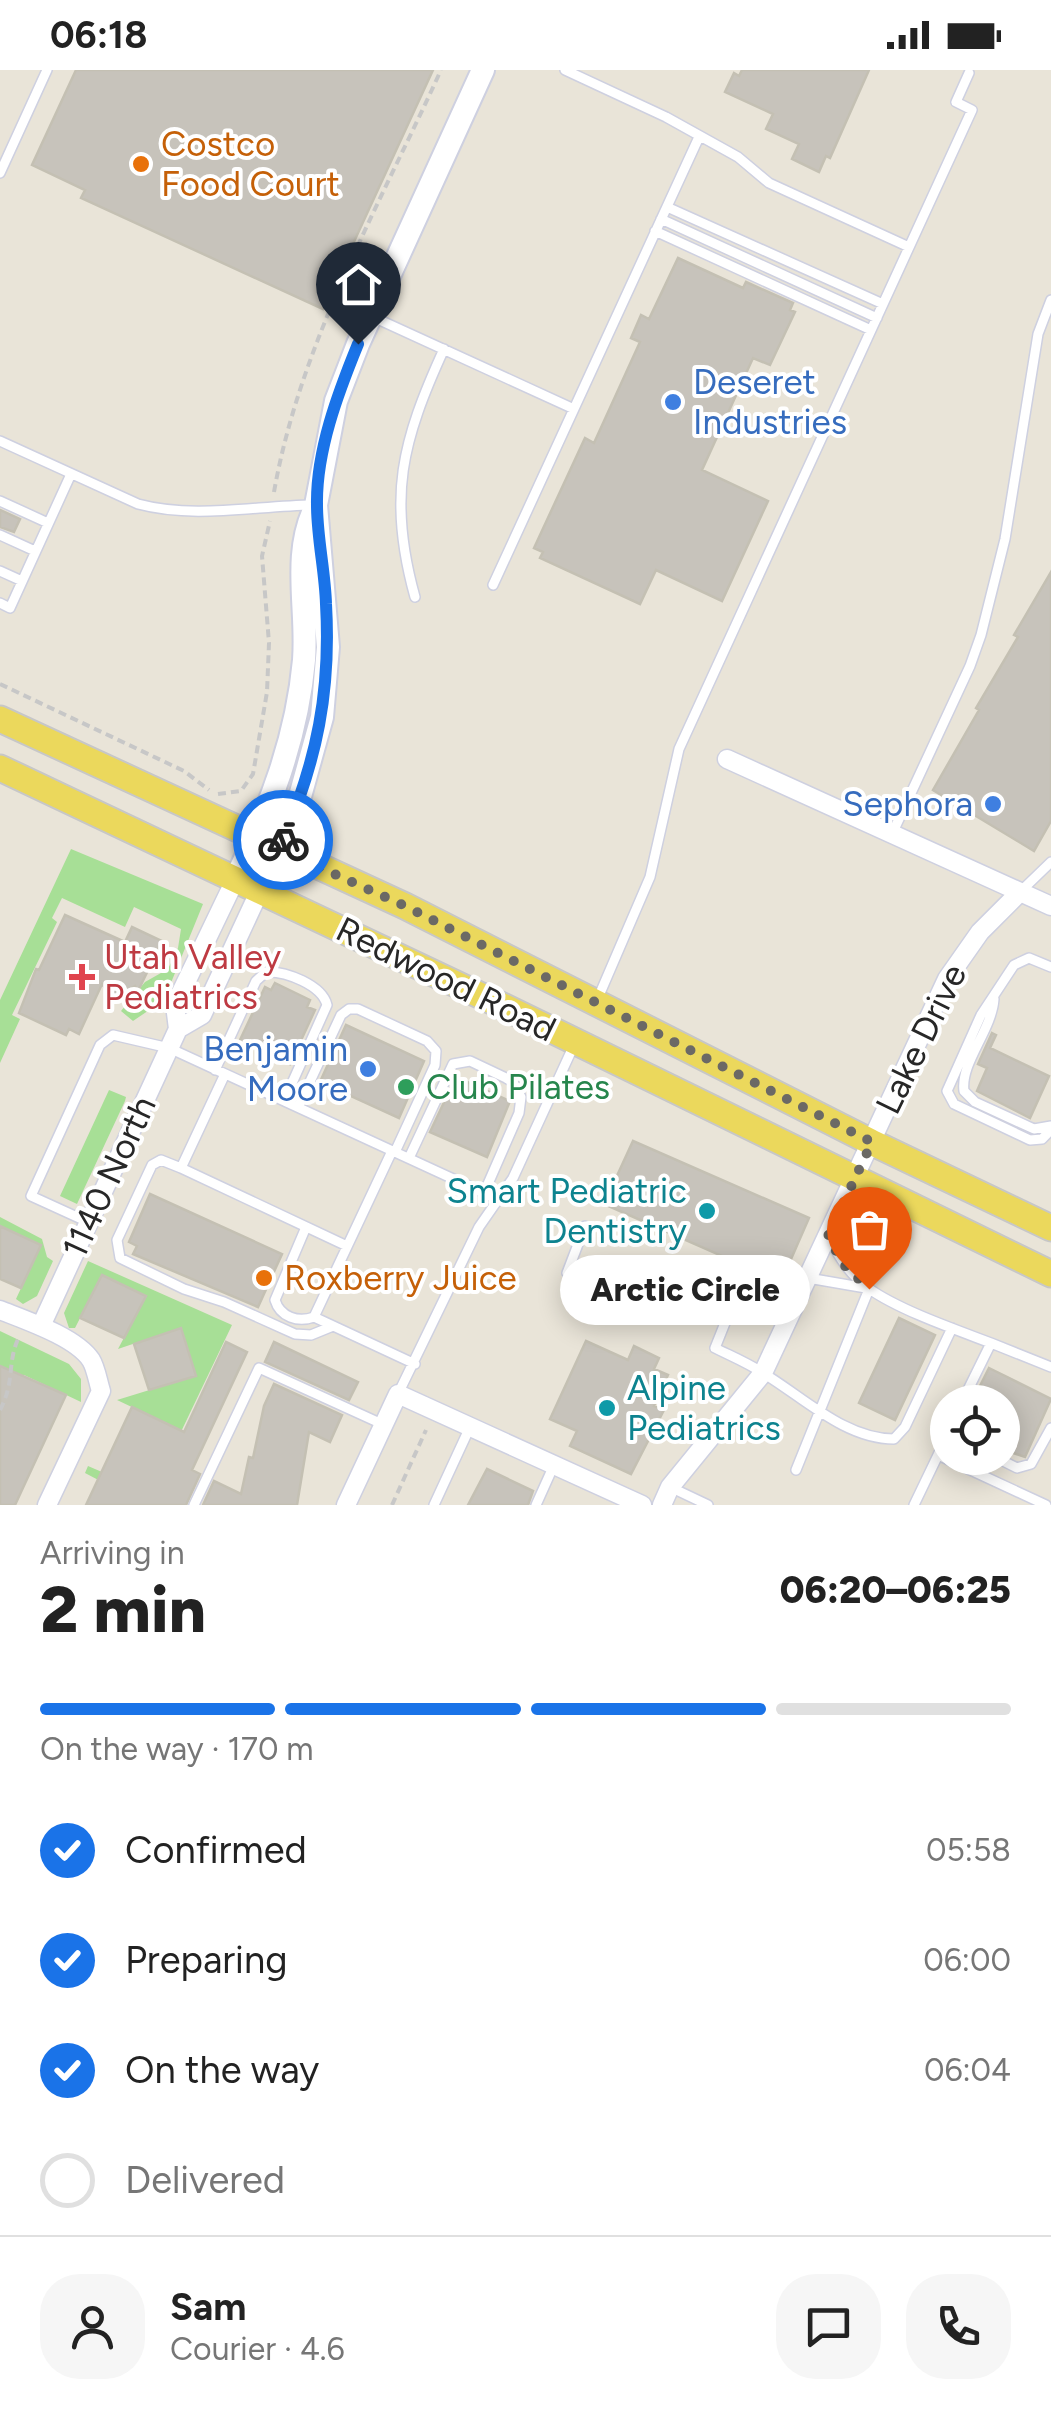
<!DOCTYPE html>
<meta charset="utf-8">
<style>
:root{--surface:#fff;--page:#f6f6f6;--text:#222;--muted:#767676;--line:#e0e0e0;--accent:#1a73e8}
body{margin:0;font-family:Figtree,sans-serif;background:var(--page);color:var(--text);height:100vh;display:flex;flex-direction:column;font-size:38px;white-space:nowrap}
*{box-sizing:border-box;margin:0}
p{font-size:32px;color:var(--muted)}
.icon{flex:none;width:55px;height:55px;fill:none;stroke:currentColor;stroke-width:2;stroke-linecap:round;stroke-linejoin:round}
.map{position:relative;height:1435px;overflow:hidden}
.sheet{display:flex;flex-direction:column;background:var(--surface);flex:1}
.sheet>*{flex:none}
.fabs{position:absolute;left:930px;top:1315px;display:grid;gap:20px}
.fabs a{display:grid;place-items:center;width:90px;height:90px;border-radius:50%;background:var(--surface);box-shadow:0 5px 25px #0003;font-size:50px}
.pin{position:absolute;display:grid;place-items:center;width:85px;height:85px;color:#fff;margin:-102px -42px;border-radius:50% 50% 50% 0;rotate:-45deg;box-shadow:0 0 10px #0007}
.pin .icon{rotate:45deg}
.courier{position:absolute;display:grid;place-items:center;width:100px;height:100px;margin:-50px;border:8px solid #1a73e8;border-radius:50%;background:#fff;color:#222;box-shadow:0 2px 12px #0007}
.bubble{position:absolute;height:70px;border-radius:35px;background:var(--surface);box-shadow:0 5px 25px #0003;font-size:32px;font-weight:800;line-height:70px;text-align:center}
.headline em{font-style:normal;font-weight:800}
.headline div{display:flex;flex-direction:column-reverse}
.headline{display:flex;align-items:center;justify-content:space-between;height:170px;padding:0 40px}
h1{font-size:65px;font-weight:800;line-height:75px}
.bar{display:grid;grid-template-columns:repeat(4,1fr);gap:15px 10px;align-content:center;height:120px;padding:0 40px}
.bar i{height:12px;border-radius:8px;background:var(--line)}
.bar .selected{background:var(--accent)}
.bar p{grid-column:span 4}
.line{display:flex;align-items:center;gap:25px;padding:0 40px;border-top:2px solid var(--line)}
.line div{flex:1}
.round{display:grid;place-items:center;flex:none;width:105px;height:105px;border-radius:40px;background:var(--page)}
ol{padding:0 40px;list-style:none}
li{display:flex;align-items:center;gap:30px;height:110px}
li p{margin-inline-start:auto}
li .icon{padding:10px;border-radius:50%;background:var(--accent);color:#fff;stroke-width:4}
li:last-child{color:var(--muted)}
li i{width:55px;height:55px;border:5px solid var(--line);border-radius:50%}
.status{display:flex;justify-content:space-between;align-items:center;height:70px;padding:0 50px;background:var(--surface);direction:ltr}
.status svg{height:28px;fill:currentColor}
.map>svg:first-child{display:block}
.green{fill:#a7df96}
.building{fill:#c7c3bb;stroke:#c4c0b3;stroke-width:2.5}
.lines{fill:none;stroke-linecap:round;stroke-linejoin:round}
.lane-casing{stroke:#ced0e0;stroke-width:12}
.street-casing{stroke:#ced0e0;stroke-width:21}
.secondary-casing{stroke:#ced0e0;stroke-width:26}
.primary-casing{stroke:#c7c7c7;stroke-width:29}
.path{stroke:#c7c7c7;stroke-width:4;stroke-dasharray:8 5;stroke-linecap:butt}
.lane{stroke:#fff;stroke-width:9}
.street{stroke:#fff;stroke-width:18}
.secondary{stroke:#fff;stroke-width:22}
.primary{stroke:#ebd85c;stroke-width:25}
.done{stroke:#6b6965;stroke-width:10;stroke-dasharray:0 18}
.route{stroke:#1a73e8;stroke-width:12}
.food-dot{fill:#e8710a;stroke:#fff;stroke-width:4}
.shop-dot{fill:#3f7fe0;stroke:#fff;stroke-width:4}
.health-dot{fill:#e0444e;stroke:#fff;stroke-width:4}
.leisure-dot{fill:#2e9e5b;stroke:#fff;stroke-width:4}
.culture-dot{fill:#0f9aa8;stroke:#fff;stroke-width:4}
.labels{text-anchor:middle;stroke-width:8;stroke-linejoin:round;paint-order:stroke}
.food-label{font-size:35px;fill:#c56008;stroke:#fff;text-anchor:start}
.shop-label{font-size:35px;fill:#366cbe;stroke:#fff;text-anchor:end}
.health-label{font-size:35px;fill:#be3a42;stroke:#fff;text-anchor:start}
.street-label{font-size:35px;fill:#272727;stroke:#fff}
.leisure-label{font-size:35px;fill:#27864d;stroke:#fff;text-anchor:start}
.culture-label{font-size:35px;fill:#0d838f;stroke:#fff;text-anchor:end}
</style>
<div class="status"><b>06:18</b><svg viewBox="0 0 49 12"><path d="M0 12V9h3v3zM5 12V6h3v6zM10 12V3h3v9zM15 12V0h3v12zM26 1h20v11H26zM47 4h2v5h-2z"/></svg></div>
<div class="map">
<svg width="1051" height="1435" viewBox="0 0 1051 1435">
<rect width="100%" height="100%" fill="#e9e4d8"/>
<!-- green -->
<path class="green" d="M71,779L203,834L164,930L133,951L121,941L145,912L168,899L178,878L181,859L134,837L125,857L62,828L52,848L57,852L12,945L20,949L0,993V930Z
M109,1020L126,1027L125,1031L77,1134L60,1126Z
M0,1147L42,1169L47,1187L53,1191L37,1226L23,1234L16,1229L41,1175L0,1156Z
M88,1191L232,1255L146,1435L85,1403L88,1396L146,1421L176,1358L117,1330L195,1306L180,1258L118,1279L146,1226L102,1205L75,1258H69L64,1243Z
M0,1261L69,1294L81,1309V1332L24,1305L0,1354Z"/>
<!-- building -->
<path class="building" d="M76,0H433L323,239L81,128L85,120L32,95Z
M742,0H869L830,88L826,86L819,102L792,89L799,74L766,59L773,44L725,22L734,3L739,6Z
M678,188L743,218L746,212L793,233L790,240L795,242L770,295L753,288L702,400L768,431L722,531L656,500L640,534L540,488L543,482L534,478L585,368L594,373L640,272L631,268L641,245L649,249Z
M0,440L20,449L14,462L0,457Z
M1051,502V751L1034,781L933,720L979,640L976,638L1018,567L1014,565Z
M65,845L125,872L132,857L162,871L138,921L135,916L114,929L102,914L79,964L69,959L66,965L19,943L36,899L39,900Z
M275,913L310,930L307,937L315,940L290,994L239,972L265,917L271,920Z
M346,955L424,991L399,1048L320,1012Z
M992,963L996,965L990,978L1049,1006L1030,1048L977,1021L987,998L978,994Z
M456,1007L510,1031L487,1087L430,1062Z
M633,1071L809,1148L781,1212L604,1134Z
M150,1124L282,1184L258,1237L133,1184L137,1176L129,1172Z
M0,1156L41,1175L21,1218L0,1209Z
M102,1205L146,1226L124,1268L80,1248Z
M899,1248L935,1265L895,1350L859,1333Z
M181,1258L196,1306L149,1320L134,1274Z
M586,1271L628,1290L634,1276L659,1288L654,1299L668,1305L654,1336L664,1340L631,1404L570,1376L577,1361L550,1349Z
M226,1272L247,1282L192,1400L200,1404L186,1435H86L132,1337L184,1362Z
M274,1272L358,1312L349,1330L265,1292Z
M0,1296L66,1325L15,1435H0Z
M989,1298L1051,1329L1025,1387L1002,1379V1332H972Z
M274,1314L342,1345L330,1372L309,1362L297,1435H203L214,1411L241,1424L249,1387L253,1388L264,1336Z
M487,1399L533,1421L528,1435H468Z"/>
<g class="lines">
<defs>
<path id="lane" d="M565,0L666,47L738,87L769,113L909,177
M0,103L47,0
M667,137L883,234
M661,149L877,248
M655,161L871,260
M373,247L574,339
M0,371L138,434C194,449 254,436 312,435
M0,431L48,453
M0,465L35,481
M0,501L22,511
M493,515L699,67
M415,527C387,427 402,371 444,279
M0,533L10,538L71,404
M892,764L970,596L981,565L1005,469L1038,264L1051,230
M1021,821L1051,792
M1051,897L1029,888L1014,895L981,945L947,1021L954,1034L1030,1070L1042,1069L1051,1060
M598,928L650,807L679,679L972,40L956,32L969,3
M994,929C992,960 960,993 964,1021L975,1032L1034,1059L1051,1056
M215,1000L256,911L266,902C286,901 322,915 327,935L284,1031
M225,1004L181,1098L347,1176
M298,1037L341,945L349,939H358L427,971L436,981L435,995L395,1082
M392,1081L314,1247L415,1294
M409,1088L453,994L470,991L506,1008L513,1012L521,1027L519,1043L484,1123
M181,1098L161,1090L152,1095L117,1170L120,1188L184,1219L224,1232L295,1264L311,1265L333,1256
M88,1152L31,1126L100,975L113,965L169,978L499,1130
M306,1157L275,1230C280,1247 298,1253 314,1247
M829,1168C839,1187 850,1205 868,1218C899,1240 954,1259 991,1273L962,1332
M567,1203L585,1156
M808,1208L866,1218
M735,1228L715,1278C731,1286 748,1293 763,1303C803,1327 845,1369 894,1369L905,1357L952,1258
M991,1273L1051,1297
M398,1324L479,1157L513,1108L574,975
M938,1385L948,1364
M997,1388L1017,1398L1031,1394L1051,1358
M796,1400L869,1219
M670,1417L708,1435
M194,1435L259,1298L382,1354
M434,1435L470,1357
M536,1435L554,1395
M914,1435L938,1385L1046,1435"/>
<path id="street" d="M727,689L1051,836
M178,959L202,945L260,820
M0,1240C25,1250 76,1267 91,1290C96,1298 98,1312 101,1321L47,1435
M41,1256L178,959L175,935L236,808
M346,1435L398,1324L642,1435
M662,1435L670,1417L763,1303L947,909L980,862L1020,822"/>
<path id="secondary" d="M236,808C270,738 297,668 304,590C308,538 292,486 315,438
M260,820L299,730L322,647L328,577L316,435L336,331L358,274L483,0"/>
<path id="primary" d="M0,649L405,836L871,1072L1051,1158
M0,698L509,939L1051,1204"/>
</defs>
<!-- lane casing -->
<use href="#lane" class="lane-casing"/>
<!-- street casing -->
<use href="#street" class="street-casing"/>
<!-- secondary casing -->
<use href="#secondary" class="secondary-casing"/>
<!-- primary casing -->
<use href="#primary" class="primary-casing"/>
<!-- path -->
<path class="path" d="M274,422C300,274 379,136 441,0
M0,614L184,701L209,720
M218,724L241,721L253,704L267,622L269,573L262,486L270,451
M0,1340C15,1312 7,1294 18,1269
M392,1435L426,1360"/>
<!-- lane -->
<use href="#lane" class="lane"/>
<!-- street -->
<use href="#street" class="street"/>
<!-- secondary -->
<use href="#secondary" class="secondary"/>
<!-- primary -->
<use href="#primary" class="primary"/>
</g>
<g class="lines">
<!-- done -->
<path class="done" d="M283,770L279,779L405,836L872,1072L828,1166L843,1194L869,1219"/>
<!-- route -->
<path class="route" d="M283,770C317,690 331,621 326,534C325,501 317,468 317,435C316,381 338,323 358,274"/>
</g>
<!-- markers -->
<g class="food-dot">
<circle cx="141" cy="94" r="10"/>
<circle cx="264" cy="1208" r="10"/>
</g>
<g class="shop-dot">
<circle cx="673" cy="332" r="10"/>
<circle cx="993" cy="734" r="10"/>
<circle cx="368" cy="999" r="10"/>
</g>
<path class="health-dot" d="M77 892h10v10h10v10h-10v10h-10v-10h-10v-10h10z"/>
<circle class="leisure-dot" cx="406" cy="1017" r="10"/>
<g class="culture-dot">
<circle cx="707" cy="1141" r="10"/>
<circle cx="607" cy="1338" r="10"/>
</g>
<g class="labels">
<!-- food labels -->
<g class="food-label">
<text x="161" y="86">Costco<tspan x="161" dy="40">Food Court</tspan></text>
<text x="284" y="1220">Roxberry Juice</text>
</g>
<!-- shop labels -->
<g class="shop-label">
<text x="693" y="324" text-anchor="start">Deseret<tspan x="693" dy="40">Industries</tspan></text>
<text x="973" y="746">Sephora</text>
<text x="348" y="991">Benjamin<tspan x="348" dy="40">Moore</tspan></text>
</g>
<!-- health labels -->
<g class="health-label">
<text x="104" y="899">Utah Valley<tspan x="104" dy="40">Pediatrics</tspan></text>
</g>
<!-- street labels -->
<g class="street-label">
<text transform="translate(446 909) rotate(26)" y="12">Redwood Road</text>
<text transform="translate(921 969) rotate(-64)" y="12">Lake Drive</text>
<text transform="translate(109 1107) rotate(-65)" y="12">1140 North</text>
</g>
<!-- leisure labels -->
<g class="leisure-label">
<text x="426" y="1029">Club Pilates</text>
</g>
<!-- culture labels -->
<g class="culture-label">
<text x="687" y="1133">Smart Pediatric<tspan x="687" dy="40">Dentistry</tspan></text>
<text x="627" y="1330" text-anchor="start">Alpine<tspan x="627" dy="40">Pediatrics</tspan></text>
</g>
</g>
</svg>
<div class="fabs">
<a><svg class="icon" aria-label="locate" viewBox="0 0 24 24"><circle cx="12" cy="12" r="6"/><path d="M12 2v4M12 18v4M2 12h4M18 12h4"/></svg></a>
</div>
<div class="pin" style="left:869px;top:1219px;background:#ea580c"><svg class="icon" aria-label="bag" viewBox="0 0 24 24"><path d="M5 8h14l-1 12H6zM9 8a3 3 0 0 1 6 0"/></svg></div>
<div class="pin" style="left:358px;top:274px;background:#1f2937"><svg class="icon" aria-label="home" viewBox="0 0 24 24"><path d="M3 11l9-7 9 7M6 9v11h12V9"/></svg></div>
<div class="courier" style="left:283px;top:770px"><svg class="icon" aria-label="bike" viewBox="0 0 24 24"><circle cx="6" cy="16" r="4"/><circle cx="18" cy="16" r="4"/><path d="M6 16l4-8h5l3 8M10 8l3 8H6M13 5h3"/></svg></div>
<div class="bubble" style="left:560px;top:1185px;width:250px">Arctic Circle</div>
</div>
<section class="sheet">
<div class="headline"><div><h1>2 min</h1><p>Arriving in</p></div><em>06:20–06:25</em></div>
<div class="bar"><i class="selected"></i><i class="selected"></i><i class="selected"></i><i></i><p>On the way · 170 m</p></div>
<ol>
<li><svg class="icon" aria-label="check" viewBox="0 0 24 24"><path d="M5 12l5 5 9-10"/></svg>Confirmed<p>05:58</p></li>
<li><svg class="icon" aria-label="check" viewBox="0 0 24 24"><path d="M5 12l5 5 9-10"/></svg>Preparing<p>06:00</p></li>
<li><svg class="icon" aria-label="check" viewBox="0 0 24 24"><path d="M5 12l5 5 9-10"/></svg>On the way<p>06:04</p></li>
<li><i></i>Delivered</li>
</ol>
<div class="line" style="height:180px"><a class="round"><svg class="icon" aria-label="person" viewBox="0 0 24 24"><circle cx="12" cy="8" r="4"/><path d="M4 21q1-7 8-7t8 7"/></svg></a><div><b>Sam</b><p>Courier · 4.6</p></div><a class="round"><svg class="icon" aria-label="chat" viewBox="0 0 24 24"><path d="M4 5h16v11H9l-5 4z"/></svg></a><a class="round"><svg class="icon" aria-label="phone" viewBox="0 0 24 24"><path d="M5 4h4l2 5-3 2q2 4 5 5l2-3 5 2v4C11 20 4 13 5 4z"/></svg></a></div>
</section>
